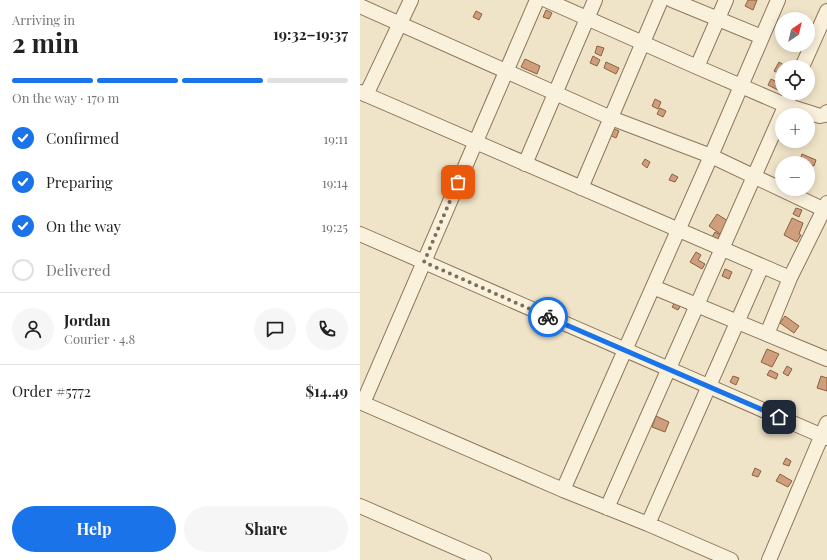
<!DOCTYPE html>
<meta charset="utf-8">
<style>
:root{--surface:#fff;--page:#f6f6f6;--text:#222;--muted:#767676;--line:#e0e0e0;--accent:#1a73e8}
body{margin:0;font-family:"Playfair Display",serif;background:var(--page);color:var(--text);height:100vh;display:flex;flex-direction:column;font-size:15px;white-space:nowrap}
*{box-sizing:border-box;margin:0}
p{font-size:13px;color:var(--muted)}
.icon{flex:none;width:22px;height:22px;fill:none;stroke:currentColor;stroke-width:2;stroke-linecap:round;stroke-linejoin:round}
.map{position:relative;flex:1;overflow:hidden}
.side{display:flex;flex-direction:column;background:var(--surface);width:360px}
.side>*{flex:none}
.needle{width:26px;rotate:35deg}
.tools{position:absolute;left:415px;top:12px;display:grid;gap:8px}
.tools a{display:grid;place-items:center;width:40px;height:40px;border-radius:50%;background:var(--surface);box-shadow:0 2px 10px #0003;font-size:20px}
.pin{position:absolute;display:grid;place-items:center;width:34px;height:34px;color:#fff;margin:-17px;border-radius:8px;box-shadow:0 2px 6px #0006}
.courier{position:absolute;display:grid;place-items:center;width:40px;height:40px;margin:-20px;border:3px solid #1a73e8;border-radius:50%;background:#fff;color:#222;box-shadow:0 1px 5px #0007}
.head em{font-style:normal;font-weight:700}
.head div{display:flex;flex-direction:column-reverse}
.head{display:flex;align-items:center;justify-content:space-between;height:68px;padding:0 12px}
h1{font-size:26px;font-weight:700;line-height:30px}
.bar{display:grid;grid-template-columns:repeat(4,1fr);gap:6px 4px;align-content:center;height:48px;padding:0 12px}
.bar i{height:5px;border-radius:3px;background:var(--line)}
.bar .on{background:var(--accent)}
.bar p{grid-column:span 4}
.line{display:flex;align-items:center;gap:10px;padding:0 12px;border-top:1px solid var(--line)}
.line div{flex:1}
.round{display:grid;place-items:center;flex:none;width:42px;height:42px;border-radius:21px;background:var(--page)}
ol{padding:0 12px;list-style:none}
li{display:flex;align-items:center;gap:12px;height:44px}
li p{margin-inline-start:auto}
li .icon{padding:4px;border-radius:50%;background:var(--accent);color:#fff;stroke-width:4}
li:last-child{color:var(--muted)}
li i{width:22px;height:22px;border:2px solid var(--line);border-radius:50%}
.button{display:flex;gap:8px;margin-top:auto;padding:8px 12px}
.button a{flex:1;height:46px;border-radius:24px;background:var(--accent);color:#fff;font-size:16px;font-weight:700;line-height:46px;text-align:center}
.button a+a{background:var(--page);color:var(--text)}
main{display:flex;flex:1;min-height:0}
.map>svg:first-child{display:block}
.building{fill:#cf9f7d;stroke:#8d5f41}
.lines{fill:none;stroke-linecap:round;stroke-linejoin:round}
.minor-casing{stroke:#8d765c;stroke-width:16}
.minor{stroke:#faf1dc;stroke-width:14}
.done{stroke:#7c6e5b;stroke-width:4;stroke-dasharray:0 7.2}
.route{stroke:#1a73e8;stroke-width:5}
</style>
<main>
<section class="side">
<div class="head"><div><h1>2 min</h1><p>Arriving in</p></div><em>19:32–19:37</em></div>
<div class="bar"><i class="on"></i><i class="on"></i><i class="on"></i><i></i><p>On the way · 170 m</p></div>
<ol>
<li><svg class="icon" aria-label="check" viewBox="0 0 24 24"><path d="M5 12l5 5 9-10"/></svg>Confirmed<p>19:11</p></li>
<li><svg class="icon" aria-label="check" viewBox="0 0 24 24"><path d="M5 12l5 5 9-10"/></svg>Preparing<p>19:14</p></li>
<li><svg class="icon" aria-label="check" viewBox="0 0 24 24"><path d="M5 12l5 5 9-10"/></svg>On the way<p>19:25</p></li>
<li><i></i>Delivered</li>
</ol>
<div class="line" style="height:72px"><a class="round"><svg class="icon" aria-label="person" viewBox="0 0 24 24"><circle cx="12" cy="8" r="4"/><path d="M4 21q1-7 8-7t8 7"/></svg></a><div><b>Jordan</b><p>Courier · 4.8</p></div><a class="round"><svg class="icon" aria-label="chat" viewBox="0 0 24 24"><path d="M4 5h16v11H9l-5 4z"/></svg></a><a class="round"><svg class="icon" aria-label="phone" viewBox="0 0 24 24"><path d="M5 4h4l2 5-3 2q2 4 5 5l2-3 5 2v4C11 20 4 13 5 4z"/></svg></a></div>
<div class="line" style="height:52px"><div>Order #5772</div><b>$14.49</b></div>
<div class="button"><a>Help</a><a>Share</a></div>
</section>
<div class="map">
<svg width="467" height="560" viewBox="0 0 467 560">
<rect width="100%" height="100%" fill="#f0e4c8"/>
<!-- building -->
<path class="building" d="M388,0H397L393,10L385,6Z
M186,10L192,13L189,19L183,17Z
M116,11L122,14L119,20L113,17Z
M237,46L244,48L241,56L235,53Z
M233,56L240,60L237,66L230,63Z
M165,59L180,66L177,74L161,67Z
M246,62L259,68L256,74L244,68Z
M419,62L424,65L423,67H422V69L420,74L414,71Z
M411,79L421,84L418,90L408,85Z
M295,99L301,102L298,109L292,106Z
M300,108L306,111L303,117L297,114Z
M250,127L259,131L256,138L247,134Z
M442,154L456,160L454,166L452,165L448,175V163H439Z
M285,159L290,162L287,168L282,164Z
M312,174L318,177L315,182L309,180Z
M436,208L442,210L439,217L433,214Z
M357,214L368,221L360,234L349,226Z
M432,218L443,223L439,234L441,235L437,242L424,235Z
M355,232L360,235L357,240L352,237Z
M336,252L341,255L338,260L345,264L342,269L330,262Z
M365,269L372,272L369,279L362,276Z
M315,302L321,305L318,310L312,307Z
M425,316L439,326L434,333L420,323Z
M407,349L419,354L412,367L401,362Z
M427,366L432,369L428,376L423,373Z
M410,370L418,374L416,379L407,375Z
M373,376L379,378L376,385L370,382Z
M461,376L467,378V391L457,388Z
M296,416L309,422L305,432L292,427Z
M426,458L431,461L429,466L423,464Z
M395,468L401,471L398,477L392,475Z
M420,474L432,481L428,487L416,481Z"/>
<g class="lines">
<defs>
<path id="minor" d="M186,0L337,67L425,105L460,116L465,115L467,112
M312,0L402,37
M0,6L251,118L351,156L467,211
M337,67L366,0
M442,67L467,11
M0,92L430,278
M6,95L51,0
M165,164L235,0
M221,188L301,0
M0,234L467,438
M293,287L467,359
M407,334L430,278L467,203
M0,402L203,490L288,524L371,560
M3,403L177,0
M203,490L351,156L418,0
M0,506L124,560
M247,508L431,93
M288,524L402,266
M409,560L467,423"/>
</defs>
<!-- minor casing -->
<use href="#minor" class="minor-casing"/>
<!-- minor -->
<use href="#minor" class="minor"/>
</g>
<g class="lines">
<!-- done -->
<path class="done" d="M98,182L64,262L188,317"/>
<!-- route -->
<path class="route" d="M188,317L419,417"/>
</g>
</svg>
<div class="tools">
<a><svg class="needle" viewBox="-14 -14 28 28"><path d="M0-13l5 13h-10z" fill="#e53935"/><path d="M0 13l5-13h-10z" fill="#767676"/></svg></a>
<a><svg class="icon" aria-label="locate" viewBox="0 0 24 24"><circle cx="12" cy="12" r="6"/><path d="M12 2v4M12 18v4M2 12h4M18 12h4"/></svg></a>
<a>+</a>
<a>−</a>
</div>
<div class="pin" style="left:98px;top:182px;background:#ea580c"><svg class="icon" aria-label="bag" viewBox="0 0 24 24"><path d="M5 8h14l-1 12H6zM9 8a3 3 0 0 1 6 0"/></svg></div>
<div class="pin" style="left:419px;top:417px;background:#1f2937"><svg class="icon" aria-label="home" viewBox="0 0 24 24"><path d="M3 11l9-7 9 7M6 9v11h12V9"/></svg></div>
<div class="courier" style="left:188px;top:317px"><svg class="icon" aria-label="bike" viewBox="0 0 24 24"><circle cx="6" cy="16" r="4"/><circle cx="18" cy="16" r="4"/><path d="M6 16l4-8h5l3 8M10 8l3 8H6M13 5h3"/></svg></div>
</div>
</main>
